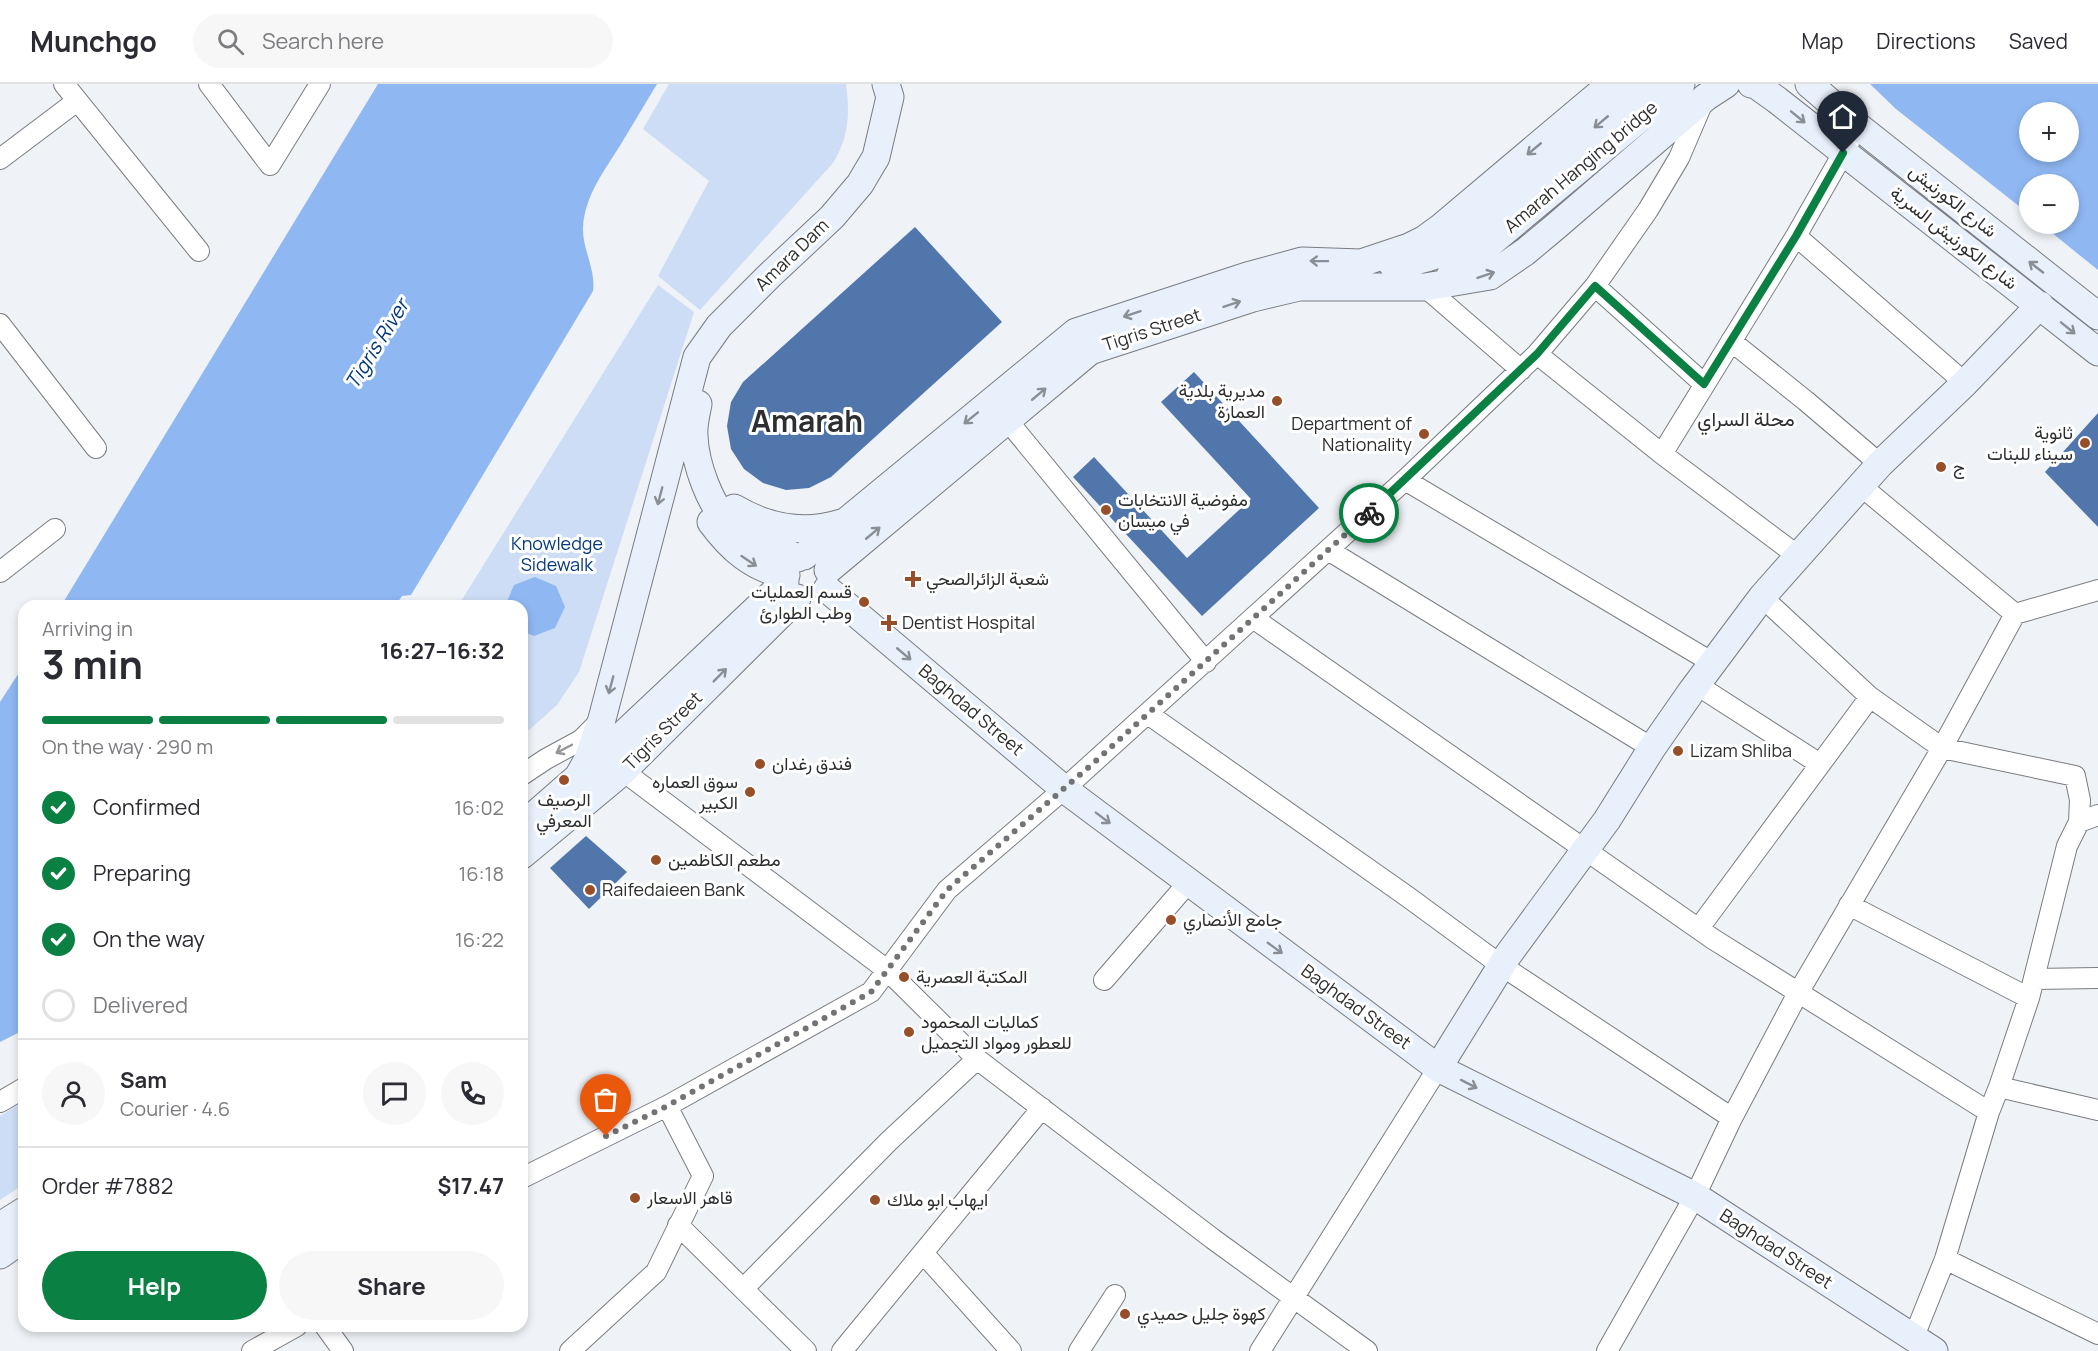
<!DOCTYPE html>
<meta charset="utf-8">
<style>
:root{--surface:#fff;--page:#f7f7f7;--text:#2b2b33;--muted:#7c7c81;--line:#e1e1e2;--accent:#0b8043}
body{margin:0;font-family:Manrope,Vazirmatn,sans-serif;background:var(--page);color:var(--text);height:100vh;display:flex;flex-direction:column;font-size:22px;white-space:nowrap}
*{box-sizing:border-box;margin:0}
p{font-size:20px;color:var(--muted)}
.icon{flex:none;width:33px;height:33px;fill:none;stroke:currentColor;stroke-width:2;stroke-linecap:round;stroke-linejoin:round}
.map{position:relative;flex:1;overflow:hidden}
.drawer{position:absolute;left:18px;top:516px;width:510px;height:732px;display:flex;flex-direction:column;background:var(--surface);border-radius:18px;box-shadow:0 3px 9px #0003}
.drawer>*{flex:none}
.buttons{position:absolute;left:2019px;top:18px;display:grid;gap:12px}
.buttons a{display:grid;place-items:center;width:60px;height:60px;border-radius:50%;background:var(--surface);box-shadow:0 3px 9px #0003;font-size:30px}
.pin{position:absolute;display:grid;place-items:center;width:51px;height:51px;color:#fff;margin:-62px -26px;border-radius:50% 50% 50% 0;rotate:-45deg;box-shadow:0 0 6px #0007}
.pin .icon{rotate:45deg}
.courier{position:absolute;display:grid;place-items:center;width:60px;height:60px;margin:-30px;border:4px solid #0b8043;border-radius:50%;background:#fff;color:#222;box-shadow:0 2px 8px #0007}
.summary em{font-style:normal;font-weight:700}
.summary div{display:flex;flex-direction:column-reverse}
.summary{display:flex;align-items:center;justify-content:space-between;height:102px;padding:0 24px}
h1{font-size:39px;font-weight:700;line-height:45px}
.bar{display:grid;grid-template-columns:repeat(4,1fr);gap:9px 6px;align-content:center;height:72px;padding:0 24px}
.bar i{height:8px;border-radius:4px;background:var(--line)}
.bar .selected{background:var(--accent)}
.bar p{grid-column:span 4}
.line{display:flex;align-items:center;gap:15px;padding:0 24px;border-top:2px solid var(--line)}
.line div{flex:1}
.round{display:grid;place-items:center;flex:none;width:63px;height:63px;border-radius:32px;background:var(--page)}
ol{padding:0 24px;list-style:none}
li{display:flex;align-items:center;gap:18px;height:66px}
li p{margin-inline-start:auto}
li .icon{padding:6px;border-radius:50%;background:var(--accent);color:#fff;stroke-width:4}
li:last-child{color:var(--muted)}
li i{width:33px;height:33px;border:3px solid var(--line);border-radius:50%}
.action{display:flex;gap:12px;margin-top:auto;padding:12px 24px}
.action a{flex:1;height:69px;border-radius:36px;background:var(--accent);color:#fff;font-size:24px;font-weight:700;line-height:69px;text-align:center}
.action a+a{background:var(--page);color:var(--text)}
header{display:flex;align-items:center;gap:36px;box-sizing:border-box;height:84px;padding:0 30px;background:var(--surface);border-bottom:2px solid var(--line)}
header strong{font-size:28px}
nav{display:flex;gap:33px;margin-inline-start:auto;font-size:21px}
.search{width:420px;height:54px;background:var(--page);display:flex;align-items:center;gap:15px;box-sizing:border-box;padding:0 21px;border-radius:33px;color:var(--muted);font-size:22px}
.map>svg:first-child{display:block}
.green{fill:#ccddf5}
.water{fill:#8fb7f2;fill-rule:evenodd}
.building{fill:#5076ac}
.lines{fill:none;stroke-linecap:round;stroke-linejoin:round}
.street-casing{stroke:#7a7c80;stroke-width:22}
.secondary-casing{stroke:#7a7c80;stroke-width:29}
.street{stroke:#fff;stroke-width:20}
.secondary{stroke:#e8f0fc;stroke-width:27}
.oneway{stroke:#8a8f96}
.oneway2{stroke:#969697}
.done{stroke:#717375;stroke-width:6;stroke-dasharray:0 10.8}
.route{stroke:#0b8043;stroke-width:8}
.poi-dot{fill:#964f29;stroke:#fff;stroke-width:2}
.labels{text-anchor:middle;stroke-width:6;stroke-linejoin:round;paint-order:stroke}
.street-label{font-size:18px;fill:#2d2e2f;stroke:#fff}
.poi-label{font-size:18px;fill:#2d2e2f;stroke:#fff;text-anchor:start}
.park-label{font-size:18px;fill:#043a7c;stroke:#fff}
.water-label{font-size:20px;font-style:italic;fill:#003779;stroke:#fff}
.neighbourhood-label{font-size:20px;fill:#2d2e2f;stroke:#fff}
.town-label{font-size:30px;font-weight:bold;fill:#2d2e2f;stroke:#fff}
</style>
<header>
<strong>Munchgo</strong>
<div class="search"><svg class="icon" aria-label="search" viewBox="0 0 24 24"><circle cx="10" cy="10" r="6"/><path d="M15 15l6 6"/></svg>Search here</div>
<nav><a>Map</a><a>Directions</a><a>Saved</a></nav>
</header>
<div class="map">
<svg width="2098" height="1267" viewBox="0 0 2098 1267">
<rect width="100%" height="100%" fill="#eff2f6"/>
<!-- green -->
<path class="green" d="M669,0H846C850,30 849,53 833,79L700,226L658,192L709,97L643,45Z
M658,201L694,228L579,588L557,621L529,646L522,642V522H458Z
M24,1017V1100L0,1116V1032Z"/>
<!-- water -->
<path class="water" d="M378,0H657C645,20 633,40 621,60C605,86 585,111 583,143C582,165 596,185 593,207L411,511L402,512L395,522H61Z
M1870,0H2098V186L2041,140H2068V100H2030L2029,130L1896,25ZM2068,28V68H2030V28Z
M535,493L556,502L565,523L555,544L534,552L522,547V522H505L514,501Z
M24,581V946L0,958V618Z"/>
<!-- building -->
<path class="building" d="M915,143L1002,238L831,393L809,404L786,406L763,399L744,385L731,365L727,342L731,318L743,298Z
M1194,288L1319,424L1202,532L1073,393L1094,373L1187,474L1251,415L1161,318Z
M2098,329V443L2045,388Z
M586,752L627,788L589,825L550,784Z"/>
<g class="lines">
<defs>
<path id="street" d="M64,0L199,167
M209,0L270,81L320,0
M0,75L77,17
M1796,152L1965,299
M1595,202L1704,300
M1425,203L1521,286
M0,240L96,364
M1731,257L1806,317L1880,380
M1537,270L1662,370L1798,472
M1007,336L1206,578
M1662,370L1796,152L1849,59
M1405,396L1713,579
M1861,402L2015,530
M1328,466L1652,664
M0,488L55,445
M1762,513L1870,613L1942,664L2075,692L2080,716L2079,738L2067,762L2029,914L1999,1003L1989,1028L1945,1175L1913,1255
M1253,534L1713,855L1989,1028
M1697,601L1820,680
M1148,630L1408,813L1502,882L1732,1034
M623,687L887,886L977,975L1213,1155L1367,1267
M522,691L546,675L581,656L598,639
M2079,738L2098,731
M1849,821L2029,914
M1699,844L1870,613
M2034,895L2098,894
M1104,896L1188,799
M1999,1003L2098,1026
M0,1018L24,1004
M522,1094L667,1022L871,908L947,806L1064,705L1405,396L1537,270L1595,202L1648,126L1679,74L1703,18
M678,1141L806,1267
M923,1169L1011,1267
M1945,1175L2098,1250
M743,1205L889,1057L977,975
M325,1242L343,1267
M252,1267L297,1242
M570,1267L656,1188L703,1092L667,1022
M842,1267L1042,1024
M1079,1267L1115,1211
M1260,1267L1438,984
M1607,1267L1695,1112L1732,1034L1798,909L1942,664L2015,530L2098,506"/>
<path id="secondary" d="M1751,0L1756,1L1777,16L2098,268
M1809,0L1859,43L2098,232
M1392,180C1417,178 1437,173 1458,160L1646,0
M1450,192L1457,184L1482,166L1681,0
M698,320C696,331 693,341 694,352C695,379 710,423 731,441C747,456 778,465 798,474
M734,424C768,444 803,451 841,439
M711,438C731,465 752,484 786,491
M804,472L1076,248L1247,192L1302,177L1361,179L1409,163L1425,155L1440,144L1611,0
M828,486L1090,267L1253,214L1299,203H1425L1490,192L1525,168L1555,143L1706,13L1726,0
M827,505L1064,705L1438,984L1695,1112L1934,1267
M578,693L588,675L602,635L697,273L719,242L769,192L832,133L860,100L876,73L890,13L886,0
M522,742L578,693L785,498
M522,771L623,687L797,514
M1438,984L1508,871L1607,736L1652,664L1691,608L1762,513L1880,380L1965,299L2040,221
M0,1142L24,1127
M0,1171L24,1154"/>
</defs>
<!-- street casing -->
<use href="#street" class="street-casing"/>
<!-- secondary casing -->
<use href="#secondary" class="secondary-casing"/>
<!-- street -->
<use href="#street" class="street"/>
<!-- secondary -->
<use href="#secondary" class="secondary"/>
</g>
<!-- one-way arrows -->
<defs><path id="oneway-shaft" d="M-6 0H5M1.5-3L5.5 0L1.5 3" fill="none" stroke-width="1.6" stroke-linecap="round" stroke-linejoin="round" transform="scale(1.5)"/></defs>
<g class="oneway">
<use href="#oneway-shaft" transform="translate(1798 33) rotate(39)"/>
<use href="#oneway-shaft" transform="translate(1601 38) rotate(140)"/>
<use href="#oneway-shaft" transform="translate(1534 65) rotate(140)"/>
<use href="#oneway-shaft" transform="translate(1319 177) rotate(-179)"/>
<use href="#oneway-shaft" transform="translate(2036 183) rotate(-142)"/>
<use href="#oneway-shaft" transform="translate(1486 191) rotate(-19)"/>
<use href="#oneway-shaft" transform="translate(1232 220) rotate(-18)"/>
<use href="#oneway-shaft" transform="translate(1132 230) rotate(162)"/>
<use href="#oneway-shaft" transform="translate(2068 244) rotate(39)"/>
<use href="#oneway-shaft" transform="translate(1039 310) rotate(-40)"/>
<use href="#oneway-shaft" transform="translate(971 334) rotate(141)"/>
<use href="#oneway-shaft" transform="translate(660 412) rotate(105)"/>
<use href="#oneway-shaft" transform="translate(873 449) rotate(-40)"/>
<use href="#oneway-shaft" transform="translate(749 477) rotate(34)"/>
<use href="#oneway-shaft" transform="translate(904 570) rotate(40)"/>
<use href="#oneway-shaft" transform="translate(720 591) rotate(-45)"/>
<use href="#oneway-shaft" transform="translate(611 601) rotate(105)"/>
<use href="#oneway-shaft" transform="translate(1103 734) rotate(37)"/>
<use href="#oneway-shaft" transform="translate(1275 864) rotate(36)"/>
<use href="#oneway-shaft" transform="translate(1469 1000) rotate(27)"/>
</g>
<use class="oneway2" href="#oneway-shaft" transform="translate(564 665) rotate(152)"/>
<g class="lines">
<!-- done -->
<path class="done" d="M606,1052L667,1022L871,908L947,806L1098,675L1369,429"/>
<!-- route -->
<path class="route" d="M1369,429L1537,270L1595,202L1704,300L1796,152L1843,69"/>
</g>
<!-- markers -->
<g class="poi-dot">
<circle cx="1277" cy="317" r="6"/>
<circle cx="1424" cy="350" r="6"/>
<circle cx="2085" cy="359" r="6"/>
<circle cx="1941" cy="383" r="6"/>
<circle cx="1106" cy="426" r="6"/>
<path d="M910 486h6v6h6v6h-6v6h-6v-6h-6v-6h6z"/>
<circle cx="864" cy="518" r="6"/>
<path d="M886 530h6v6h6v6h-6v6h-6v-6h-6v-6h6z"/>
<circle cx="1678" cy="667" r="6"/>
<circle cx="760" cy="680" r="6"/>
<circle cx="564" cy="696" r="6"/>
<circle cx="750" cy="708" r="6"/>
<circle cx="656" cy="776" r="6"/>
<circle cx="590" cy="806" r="6"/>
<circle cx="1171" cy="836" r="6"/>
<circle cx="904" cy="893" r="6"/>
<circle cx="909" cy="948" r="6"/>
<circle cx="635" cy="1114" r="6"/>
<circle cx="875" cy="1116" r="6"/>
<circle cx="1125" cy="1230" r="6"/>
</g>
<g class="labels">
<!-- street labels -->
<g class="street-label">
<text transform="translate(1581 83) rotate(-40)" y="6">Amarah Hanging bridge</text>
<text transform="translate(1953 117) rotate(38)" y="6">شارع الكورنيش</text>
<text transform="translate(1954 154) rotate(38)" y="6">شارع الكورنيش السرية</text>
<text transform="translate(792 171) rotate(-44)" y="6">Amara Dam</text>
<text transform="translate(1152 246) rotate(-18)" y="6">Tigris Street</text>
<text transform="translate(971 626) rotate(40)" y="6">Baghdad Street</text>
<text transform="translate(663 647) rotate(-45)" y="6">Tigris Street</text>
<text transform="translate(1356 923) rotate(36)" y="6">Baghdad Street</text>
<text transform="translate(1776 1165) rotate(33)" y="6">Baghdad Street</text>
</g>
<!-- poi labels -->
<g class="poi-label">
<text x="1265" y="313" text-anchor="end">مديرية بلدية<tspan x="1265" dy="21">العمارة</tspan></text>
<text x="1412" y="346" text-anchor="end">Department of<tspan x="1412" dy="21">Nationality</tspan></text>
<text x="2073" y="355" text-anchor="end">ثانوية<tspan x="2073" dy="21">سيناء للبنات</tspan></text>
<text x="1953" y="389">ج</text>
<text x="1118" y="422">مفوضية الانتخابات<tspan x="1118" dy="21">في ميسان</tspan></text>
<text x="926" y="501">شعبة الزائرالصحي</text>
<text x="852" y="514" text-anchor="end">قسم العمليات<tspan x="852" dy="21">وطب الطوارئ</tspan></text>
<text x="902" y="545">Dentist Hospital</text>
<text x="1690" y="673">Lizam Shliba</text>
<text x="772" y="686">فندق رغدان</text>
<text x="738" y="704" text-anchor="end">سوق العماره<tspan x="738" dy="21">الكبير</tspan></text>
<text x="564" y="722" text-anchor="middle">الرصيف<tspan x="564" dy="21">المعرفي</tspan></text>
<text x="668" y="782">مطعم الكاظمين</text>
<text x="602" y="812">Raifedaieen Bank</text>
<text x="1183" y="842">جامع الأنصاري</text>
<text x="916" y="899">المكتبة العصرية</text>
<text x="921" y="944">كماليات المحمود<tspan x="921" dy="21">للعطور ومواد التجميل</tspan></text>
<text x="647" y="1120">قاهر الاسعار</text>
<text x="887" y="1122">ايهاب ابو ملاك</text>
<text x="1137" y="1236">كهوة جليل حميدي</text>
</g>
<!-- park labels -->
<g class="park-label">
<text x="557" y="466">Knowledge<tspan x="557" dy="21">Sidewalk</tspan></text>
</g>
<!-- water labels -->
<g class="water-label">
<text transform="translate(377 260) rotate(-58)" y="7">Tigris River</text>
</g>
<!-- neighbourhood labels -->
<g class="neighbourhood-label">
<text x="1746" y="342">محلة السراي</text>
</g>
<!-- town labels -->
<g class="town-label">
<text x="807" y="348">Amarah</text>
</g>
</g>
</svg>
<div class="buttons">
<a>+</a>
<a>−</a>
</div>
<div class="pin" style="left:606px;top:1052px;background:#ea580c"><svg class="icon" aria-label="bag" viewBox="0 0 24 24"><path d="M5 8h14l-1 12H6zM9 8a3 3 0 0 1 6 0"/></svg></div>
<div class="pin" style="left:1843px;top:69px;background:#1f2937"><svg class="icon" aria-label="home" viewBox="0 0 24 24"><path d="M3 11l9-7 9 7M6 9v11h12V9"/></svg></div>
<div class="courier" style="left:1369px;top:429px"><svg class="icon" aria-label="bike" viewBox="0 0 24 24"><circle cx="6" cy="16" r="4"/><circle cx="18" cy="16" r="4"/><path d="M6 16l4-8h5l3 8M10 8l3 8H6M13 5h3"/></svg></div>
<section class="drawer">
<div class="summary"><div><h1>3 min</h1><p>Arriving in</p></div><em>16:27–16:32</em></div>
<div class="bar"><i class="selected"></i><i class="selected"></i><i class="selected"></i><i></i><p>On the way · 290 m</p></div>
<ol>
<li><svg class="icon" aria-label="check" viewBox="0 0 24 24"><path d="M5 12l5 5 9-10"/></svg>Confirmed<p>16:02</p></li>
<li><svg class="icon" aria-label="check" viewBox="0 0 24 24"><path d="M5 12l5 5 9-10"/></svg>Preparing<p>16:18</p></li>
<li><svg class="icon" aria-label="check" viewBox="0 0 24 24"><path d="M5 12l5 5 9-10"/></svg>On the way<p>16:22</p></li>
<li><i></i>Delivered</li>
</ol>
<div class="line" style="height:108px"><a class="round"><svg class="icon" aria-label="person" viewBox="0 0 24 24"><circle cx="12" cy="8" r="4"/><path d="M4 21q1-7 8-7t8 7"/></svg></a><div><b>Sam</b><p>Courier · 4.6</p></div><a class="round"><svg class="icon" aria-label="chat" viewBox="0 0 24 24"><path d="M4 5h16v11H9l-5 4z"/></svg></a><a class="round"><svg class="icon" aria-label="phone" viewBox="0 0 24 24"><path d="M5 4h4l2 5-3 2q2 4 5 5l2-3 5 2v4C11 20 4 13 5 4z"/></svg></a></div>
<div class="line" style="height:78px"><div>Order #7882</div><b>$17.47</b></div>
<div class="action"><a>Help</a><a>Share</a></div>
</section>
</div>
